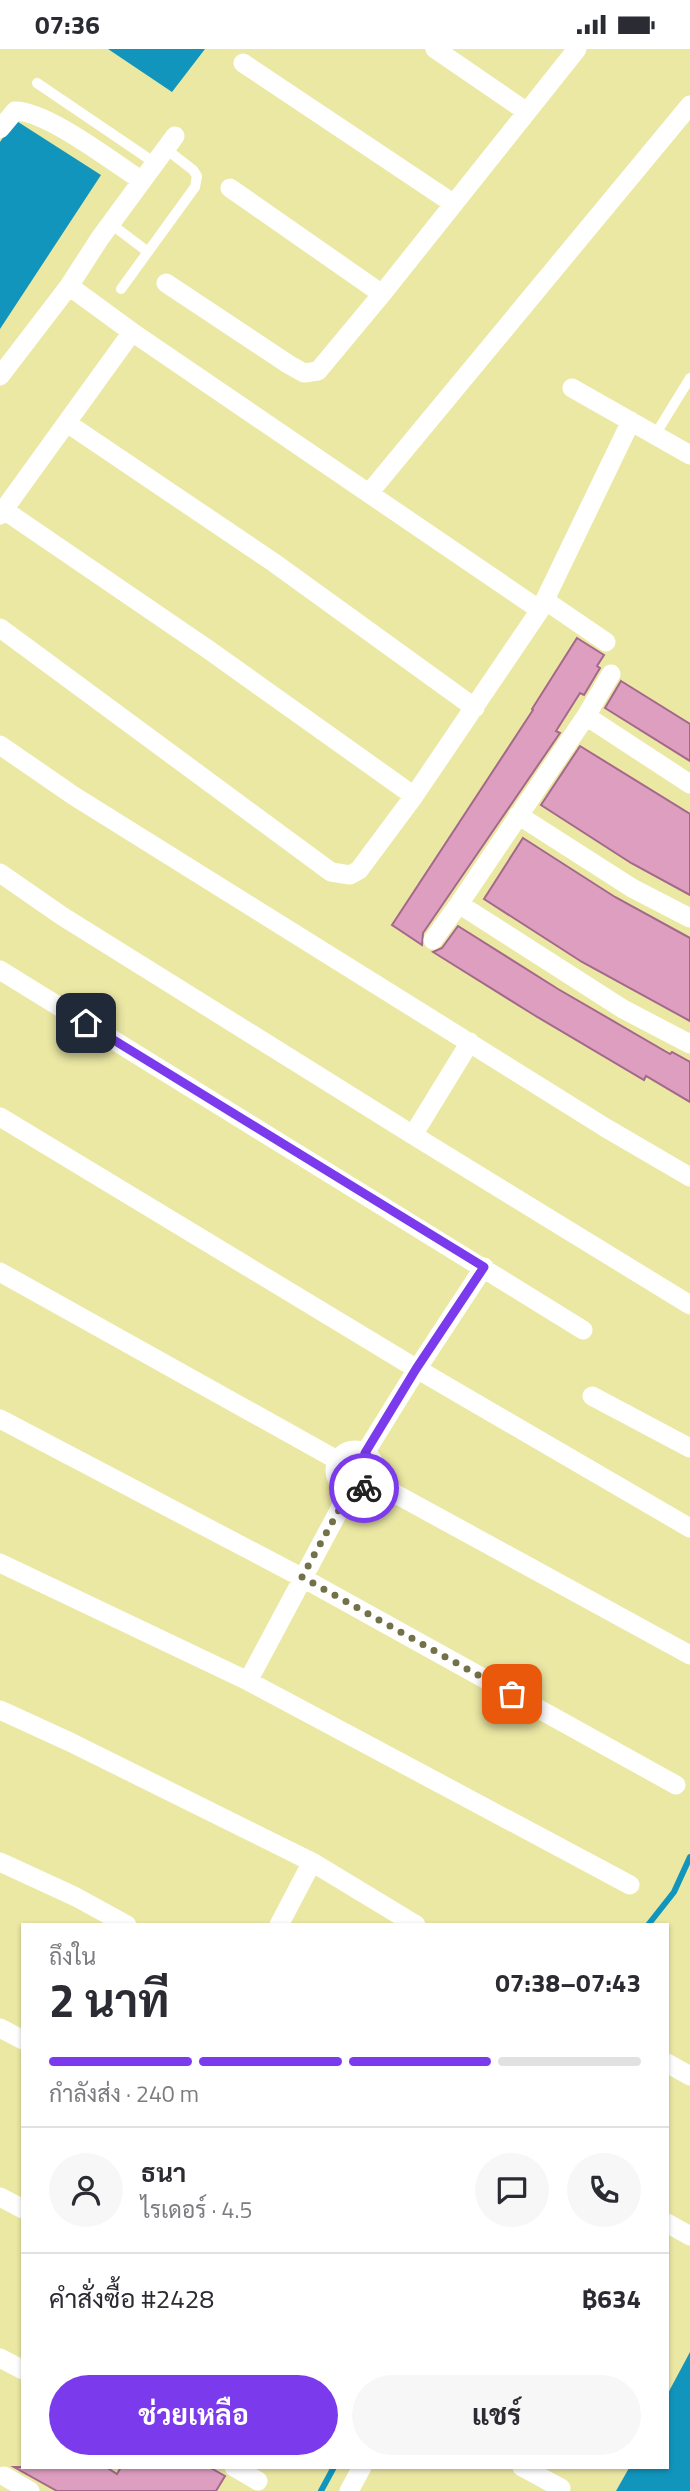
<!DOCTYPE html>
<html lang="th">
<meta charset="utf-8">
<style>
:root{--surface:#fff;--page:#f7f7f7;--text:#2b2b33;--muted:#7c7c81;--line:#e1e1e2;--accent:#7c3aed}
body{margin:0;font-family:"Titillium Web",Sarabun,sans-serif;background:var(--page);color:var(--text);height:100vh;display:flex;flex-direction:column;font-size:26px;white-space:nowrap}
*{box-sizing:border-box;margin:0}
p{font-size:23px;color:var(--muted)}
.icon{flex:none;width:38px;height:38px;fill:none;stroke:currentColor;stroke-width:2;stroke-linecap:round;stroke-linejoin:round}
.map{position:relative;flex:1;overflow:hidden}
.side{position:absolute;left:21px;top:1874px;width:648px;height:546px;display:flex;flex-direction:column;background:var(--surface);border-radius:0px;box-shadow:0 2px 5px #0004}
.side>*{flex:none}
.pin{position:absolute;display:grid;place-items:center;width:60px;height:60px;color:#fff;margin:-30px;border-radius:14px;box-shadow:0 4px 10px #0006}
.courier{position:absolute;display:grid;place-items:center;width:70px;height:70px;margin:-35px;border:5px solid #7c3aed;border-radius:50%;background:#fff;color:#222;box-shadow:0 2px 9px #0007}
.head em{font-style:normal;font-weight:700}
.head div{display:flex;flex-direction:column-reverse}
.head{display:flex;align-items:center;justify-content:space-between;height:119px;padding:0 28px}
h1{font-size:46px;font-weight:700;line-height:52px}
.bar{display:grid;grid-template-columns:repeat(4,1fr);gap:10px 7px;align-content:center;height:84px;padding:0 28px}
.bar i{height:9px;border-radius:5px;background:var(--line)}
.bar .current{background:var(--accent)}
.bar p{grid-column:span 4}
.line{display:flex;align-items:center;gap:18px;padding:0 28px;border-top:2px solid var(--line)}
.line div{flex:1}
.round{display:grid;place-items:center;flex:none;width:74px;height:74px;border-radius:37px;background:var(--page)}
.cta{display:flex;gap:14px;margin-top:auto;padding:14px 28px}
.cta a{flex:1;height:80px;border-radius:42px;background:var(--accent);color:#fff;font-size:28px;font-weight:700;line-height:80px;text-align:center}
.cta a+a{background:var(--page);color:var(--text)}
.status{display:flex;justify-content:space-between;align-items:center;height:49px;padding:0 35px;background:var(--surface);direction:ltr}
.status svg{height:19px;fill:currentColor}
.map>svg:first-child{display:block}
.water{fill:#1195bd}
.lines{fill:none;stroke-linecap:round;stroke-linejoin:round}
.stream{stroke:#1195bd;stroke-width:6}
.building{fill:#dd9ec0;stroke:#a4698a;stroke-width:2}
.service{stroke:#fff;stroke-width:10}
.minor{stroke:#fff;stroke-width:19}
.done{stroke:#737148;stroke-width:7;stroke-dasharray:0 12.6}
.route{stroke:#7c3aed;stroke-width:9}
</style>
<div class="status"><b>07:36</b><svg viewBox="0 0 49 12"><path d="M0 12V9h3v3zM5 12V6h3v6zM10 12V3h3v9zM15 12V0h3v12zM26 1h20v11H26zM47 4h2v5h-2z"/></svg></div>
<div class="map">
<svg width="690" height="2442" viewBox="0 0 690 2442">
<rect width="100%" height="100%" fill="#ebe8a4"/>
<!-- water -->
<path class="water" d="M108,0H205L172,43Z
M15,71L101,126L0,280V93Z
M690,2303V2442H616L629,2419L667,2418V2346Z"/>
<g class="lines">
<!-- stream -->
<path class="stream" d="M648,1876L674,1843L690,1808
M321,2442L334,2418"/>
</g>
<!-- building -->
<path class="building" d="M577,589L604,606L597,617L600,619L584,646L580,644L556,682L560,684L423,884L422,896L392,876L533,661L532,660Z
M621,632L690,675V712L605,659Z
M580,697L690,765V846L631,814L541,756Z
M523,789L615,848L690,889V972L582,913L484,850Z
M458,877L558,940L670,1005L672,1003L690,1013V1053L646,1027L644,1031L534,966L433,903L442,899Z
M14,2418H106L117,2425L121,2418H209L225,2427L216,2442H57Z"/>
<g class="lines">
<!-- service -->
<path class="service" d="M37,34L155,114
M111,175L148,203
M121,240L195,138L197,127L193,121L166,100
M655,386L690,329"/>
<!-- minor -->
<path class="minor" d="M435,0L527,63
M243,14L454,155
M0,80L15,62C47,62 113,113 142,132
M230,139L382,245
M166,234L288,315L304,324L318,322L382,245L577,0
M69,237L100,189L175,87
M0,327L69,237L132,283L540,561
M572,339L690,406
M67,374L273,513L475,659
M369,444L690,56
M4,461L209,601L414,747
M0,466L132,283
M546,552L606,593
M0,579L331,823L350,826L359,821L414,747L540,561L631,372
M586,667L611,625
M0,696L74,747L606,1079L690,1128
M690,735L586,667L459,855L623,960L690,995
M518,766L632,839L690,869
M0,824L62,867L413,1086L690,1256
M433,891L459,855
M0,921L583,1281
M0,1068L417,1320L690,1479
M413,1086L470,993
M0,1223L337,1411
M592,1347L690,1399
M0,1370L301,1528L676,1736
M335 1421a20 20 0 1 1 40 0a20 20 0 1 1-40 0Z
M365,1404L417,1320L484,1218
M372,1432L690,1606
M0,1514L248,1632L630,1836
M248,1632L350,1441
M0,1661L70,1693L312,1813L416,1876
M0,1813L76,1848L127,1876
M279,1876L312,1813
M0,1979L23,1991
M667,2014L690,2027
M0,2148L23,2160
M667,2174L690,2187
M0,2309L23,2321
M234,2418L258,2432
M522,2418L561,2439
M4,2427L30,2442
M349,2442L362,2418"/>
</g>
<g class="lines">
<!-- done -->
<path class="done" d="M364,1439L350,1441L302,1528L512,1645"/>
<!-- route -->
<path class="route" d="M86,974L484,1218L416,1320L365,1404C377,1417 377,1428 364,1439"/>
</g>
</svg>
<div class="pin" style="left:512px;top:1645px;background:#ea580c"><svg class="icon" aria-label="bag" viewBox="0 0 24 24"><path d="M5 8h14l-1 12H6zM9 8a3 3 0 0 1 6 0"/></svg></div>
<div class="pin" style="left:86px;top:974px;background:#1f2937"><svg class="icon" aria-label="home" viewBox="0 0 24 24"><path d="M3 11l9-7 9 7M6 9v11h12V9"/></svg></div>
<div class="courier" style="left:364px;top:1439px"><svg class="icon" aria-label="bike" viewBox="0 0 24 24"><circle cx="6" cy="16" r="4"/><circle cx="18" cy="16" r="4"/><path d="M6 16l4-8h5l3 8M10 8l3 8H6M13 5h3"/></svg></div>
<section class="side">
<div class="head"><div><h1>2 นาที</h1><p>ถึงใน</p></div><em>07:38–07:43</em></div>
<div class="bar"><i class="current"></i><i class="current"></i><i class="current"></i><i></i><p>กำลังส่ง · 240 m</p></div>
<div class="line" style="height:126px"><a class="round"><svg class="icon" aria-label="person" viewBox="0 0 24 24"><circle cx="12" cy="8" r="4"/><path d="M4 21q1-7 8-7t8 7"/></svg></a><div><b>ธนา</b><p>ไรเดอร์ · 4.5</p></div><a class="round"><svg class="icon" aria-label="chat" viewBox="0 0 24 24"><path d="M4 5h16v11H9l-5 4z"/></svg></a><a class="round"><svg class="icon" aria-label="phone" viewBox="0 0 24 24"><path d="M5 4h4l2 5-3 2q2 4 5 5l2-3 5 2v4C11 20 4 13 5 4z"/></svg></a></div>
<div class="line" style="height:91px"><div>คำสั่งซื้อ #2428</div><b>฿634</b></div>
<div class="cta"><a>ช่วยเหลือ</a><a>แชร์</a></div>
</section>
</div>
